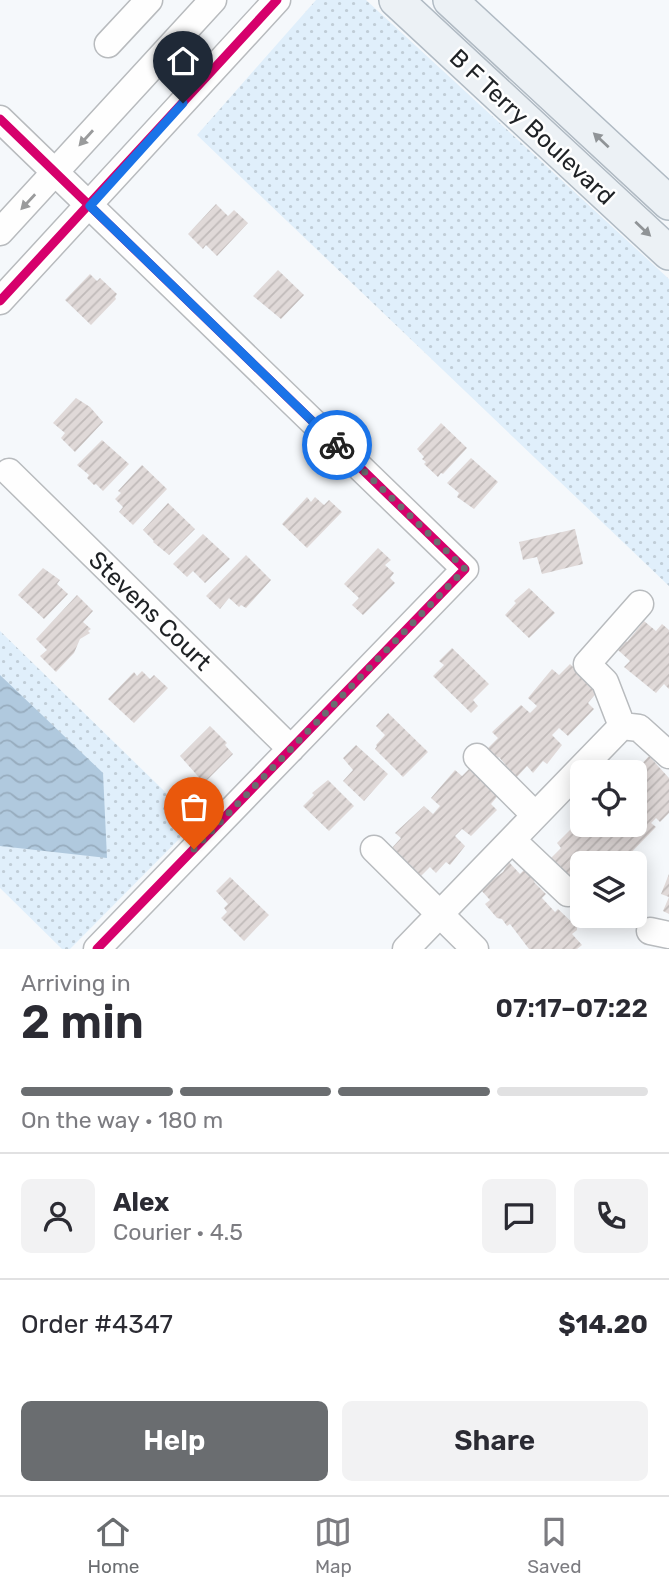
<!DOCTYPE html>
<meta charset="utf-8">
<style>
:root{--surface:#fff;--page:#f2f2f3;--text:#2b2b33;--muted:#7c7c81;--line:#e1e1e2;--accent:#6a6d70}
body{margin:0;font-family:Rubik,sans-serif;background:var(--page);color:var(--text);height:100vh;display:flex;flex-direction:column;font-size:26px;white-space:nowrap}
*{box-sizing:border-box;margin:0}
p{font-size:23px;color:var(--muted)}
.icon{flex:none;width:38px;height:38px;fill:none;stroke:currentColor;stroke-width:2;stroke-linecap:round;stroke-linejoin:round}
.map{position:relative;height:949px;overflow:hidden}
.side{display:flex;flex-direction:column;background:var(--surface);flex:1}
.side>*{flex:none}
.buttons{position:absolute;left:570px;top:760px;display:grid;gap:14px}
.buttons a{display:grid;place-items:center;width:77px;height:77px;border-radius:10px;background:var(--surface);box-shadow:0 4px 18px #0003;font-size:35px}
.pin{position:absolute;display:grid;place-items:center;width:60px;height:60px;color:#fff;margin:-72px -30px;border-radius:50% 50% 50% 0;rotate:-45deg;box-shadow:0 0 7px #0007}
.pin .icon{rotate:45deg}
.courier{position:absolute;display:grid;place-items:center;width:70px;height:70px;margin:-35px;border:5px solid #1a73e8;border-radius:50%;background:#fff;color:#222;box-shadow:0 2px 9px #0007}
.head em{font-style:normal;font-weight:600}
.head div{display:flex;flex-direction:column-reverse}
.head{display:flex;align-items:center;justify-content:space-between;height:119px;padding:0 21px}
h1{font-size:46px;font-weight:600;line-height:52px}
.bar{display:grid;grid-template-columns:repeat(4,1fr);gap:10px 7px;align-content:center;height:84px;padding:0 21px}
.bar i{height:9px;border-radius:5px;background:var(--line)}
.bar .on{background:var(--accent)}
.bar p{grid-column:span 4}
.line{display:flex;align-items:center;gap:18px;padding:0 21px;border-top:2px solid var(--line)}
.line div{flex:1}
.round{display:grid;place-items:center;flex:none;width:74px;height:74px;border-radius:10px;background:var(--page)}
.button{display:flex;gap:14px;margin-top:auto;padding:14px 21px}
.button a{flex:1;height:80px;border-radius:10px;background:var(--accent);color:#fff;font-size:28px;font-weight:600;line-height:80px;text-align:center}
.button a+a{background:var(--page);color:var(--text)}
.tab-bar{display:flex;justify-content:space-around;align-items:center;height:98px;border-top:2px solid var(--line);background:var(--surface);font-size:19px;color:var(--muted)}
.tab-bar a{display:grid;justify-items:center;gap:4px}
.tab-bar .on{color:var(--accent)}
.map>svg:first-child{display:block}
.grass{fill:url(#grass-dots)}
.water{fill:url(#water-waves)}
.building{fill:url(#building-hatch)}
.lines{fill:none;stroke-linecap:round;stroke-linejoin:round}
.minor-casing{stroke:#b8bbbe;stroke-width:29}
.major-casing{stroke:#b0bac3;stroke-width:36}
.minor{stroke:#fefefe;stroke-width:26}
.major{stroke:#ecf1f5;stroke-width:33}
.cycleway-casing{stroke:#fff;stroke-width:13}
.cycleway{stroke:#d6006c;stroke-width:9}
.oneway{fill:#9a9b9c}
.oneway2{fill:#909497}
.done{stroke:#6a6d70;stroke-width:7;stroke-dasharray:0 12.6}
.route{stroke:#1a73e8;stroke-width:9}
.labels{text-anchor:middle;stroke-width:5;stroke-linejoin:round;paint-order:stroke}
.street-label{font-size:24px;fill:#1f2225;stroke:#fff}
</style>
<div class="map">
<svg width="669" height="949" viewBox="0 0 669 949">
<defs>
<pattern id="grass-dots" width="8" height="8" patternUnits="userSpaceOnUse" patternTransform="scale(1.75)"><rect width="8" height="8" fill="#e0effb"/><path d="M2 2h.1M6 6h.1" fill="none" stroke="#c0cdd7" stroke-width="1.8" stroke-linecap="round"/></pattern>
<pattern id="water-waves" width="16" height="10" patternUnits="userSpaceOnUse" patternTransform="scale(1.75)"><rect width="16" height="10" fill="#b0c9de"/><path d="M0 5q4-4 8 0t8 0" fill="none" stroke="#97acbe"/></pattern>
<pattern id="building-hatch" width="6" height="6" patternUnits="userSpaceOnUse" patternTransform="scale(1.75)"><rect width="6" height="6" fill="#e0d9d8"/><path d="M-1 1l2-2M0 6l6-6M5 7l2-2" fill="none" stroke="#c0bab9"/></pattern>
</defs>
<rect width="100%" height="100%" fill="#f5f8fb"/>
<!-- grass -->
<path class="grass" d="M316,0H366L669,279V586L197,135Z
M0,631L196,822L70,949H62L0,888Z"/>
<!-- water -->
<path class="water" d="M0,675L103,773L107,858L0,846Z"/>
<!-- building -->
<path class="building" d="M216,204L228,216L234,210L248,223L217,256L206,245L203,249L188,234Z
M278,270L304,295L281,319L253,296Z
M90,274L97,281L100,278L117,294L115,297L116,299L91,325L65,300Z
M76,398L90,407L103,422L75,452L61,438L65,433L53,423Z
M441,423L467,448L443,474L441,473L438,477L424,464L426,462L422,459L424,457L417,449Z
M102,440L129,464L103,491L96,484L94,485L87,478L89,475L77,465Z
M471,458L498,482L474,509L457,497L459,493L447,483Z
M142,465L167,489L133,525L119,512L123,507L115,499L121,493L118,491Z
M307,497L311,502L315,497L324,505L329,500L342,512L307,548L282,524Z
M168,503L195,529L169,555L153,542L154,541L143,530Z
M575,529L583,564L542,574L537,557L523,560L519,542Z
M203,534L230,559L205,583L193,571L187,577L173,564Z
M378,548L391,560L385,565L394,573L390,578L395,583L363,615L352,605L359,598L344,584Z
M246,555L271,580L246,608L241,605L239,607L229,598L220,609L206,596Z
M43,568L60,580L57,584L68,594L44,619L18,595Z
M529,588L555,613L529,638L505,615L516,603L514,601Z
M77,595L93,611L83,622L91,629L88,631L90,633L80,639L74,653L56,672L40,656L47,650L36,639Z
M644,621L656,631L662,624L669,630V689L664,684L656,693L624,667L630,661L618,650L626,641L627,642Z
M452,648L489,684L473,700L478,706L471,713L433,676L444,665L439,661Z
M570,664L598,691L588,703L594,709L568,736L559,728L552,735L562,745L547,764L543,761L533,773L527,766L516,778L499,757L497,759L487,749L498,738L492,732L521,705L530,713L537,706L528,698L552,669L559,675Z
M142,671L150,679L154,675L168,688L134,723L108,699L134,672L137,676Z
M388,713L428,752L403,777L375,749L377,746L376,745L385,735L376,726Z
M210,726L227,743L225,745L233,754L204,783L180,756Z
M356,745L388,774L364,801L343,781L353,770L343,758Z
M649,756L669,778V813L660,822L656,818L651,823L656,827L623,861L619,857L616,861L617,863H583V881L579,886L551,858L561,848L557,843L574,826L579,830L584,824H635V772H623L633,761L639,767Z
M473,765L501,792L491,804L497,810L471,836L462,829L455,836L465,846L450,865L446,862L436,873L430,867L419,878L390,850L401,838L395,833L424,806L433,814L440,806L431,798L455,770L462,776Z
M328,780L354,806L329,831L303,806L314,795L312,793Z
M509,862L520,874L524,870L529,875L531,874L535,879L534,882L546,894L542,898L555,912L558,909L577,927V930L572,934L582,945L577,949H529L510,924L507,926L502,919L497,918L485,904L490,900L480,889L503,872Z
M669,874V914L663,911L669,897L661,894Z
M230,877L269,915L244,941L221,918L227,912L224,908L228,904L216,891Z"/>
<g class="lines">
<defs>
<path id="minor" d="M108,44L149,0
M0,119L465,569L97,949
M0,232L213,0
M0,301L277,0
M9,472L291,749
M622,726L605,682L587,664L640,604
M477,757L535,815
M512,840L568,893
M374,849L475,949
M650,931L669,935
M406,949L622,726L639,728L669,755"/>
<path id="major" d="M396,0L669,253
M450,0L669,203"/>
</defs>
<!-- minor casing -->
<use href="#minor" class="minor-casing"/>
<!-- major casing -->
<use href="#major" class="major-casing"/>
<!-- minor -->
<use href="#minor" class="minor"/>
<!-- major -->
<use href="#major" class="major"/>
<defs>
<path id="cycleway" d="M0,119L465,569L97,949
M0,301L277,0"/>
</defs>
<!-- cycleway casing -->
<use href="#cycleway" class="cycleway-casing"/>
<!-- cycleway -->
<use href="#cycleway" class="cycleway"/>
</g>
<!-- one-way arrows -->
<defs><path id="oneway-solid" d="M-6-.8H1V-3.2L6.5 0L1 3.2V.8H-6Z" transform="scale(1.75)"/></defs>
<g class="oneway">
<use href="#oneway-solid" transform="translate(86 138) rotate(132)"/>
<use href="#oneway-solid" transform="translate(28 202) rotate(133)"/>
</g>
<g class="oneway2">
<use href="#oneway-solid" transform="translate(601 140) rotate(-137)"/>
<use href="#oneway-solid" transform="translate(643 229) rotate(43)"/>
</g>
<g class="lines">
<!-- done -->
<path class="done" d="M194,849L465,569L337,445"/>
<!-- route -->
<path class="route" d="M183,103L90,206L337,445"/>
</g>
<g class="labels">
<!-- street labels -->
<g class="street-label">
<text transform="translate(532 127) rotate(43)" y="8">B F Terry Boulevard</text>
<text transform="translate(150 611) rotate(44)" y="8">Stevens Court</text>
</g>
</g>
</svg>
<div class="buttons">
<a><svg class="icon" aria-label="locate" viewBox="0 0 24 24"><circle cx="12" cy="12" r="6"/><path d="M12 2v4M12 18v4M2 12h4M18 12h4"/></svg></a>
<a><svg class="icon" aria-label="layers" viewBox="0 0 24 24"><path d="M12 4l9 5-9 5-9-5zM3 14l9 5 9-5"/></svg></a>
</div>
<div class="pin" style="left:194px;top:849px;background:#ea580c"><svg class="icon" aria-label="bag" viewBox="0 0 24 24"><path d="M5 8h14l-1 12H6zM9 8a3 3 0 0 1 6 0"/></svg></div>
<div class="pin" style="left:183px;top:103px;background:#1f2937"><svg class="icon" aria-label="home" viewBox="0 0 24 24"><path d="M3 11l9-7 9 7M6 9v11h12V9"/></svg></div>
<div class="courier" style="left:337px;top:445px"><svg class="icon" aria-label="bike" viewBox="0 0 24 24"><circle cx="6" cy="16" r="4"/><circle cx="18" cy="16" r="4"/><path d="M6 16l4-8h5l3 8M10 8l3 8H6M13 5h3"/></svg></div>
</div>
<section class="side">
<div class="head"><div><h1>2 min</h1><p>Arriving in</p></div><em>07:17–07:22</em></div>
<div class="bar"><i class="on"></i><i class="on"></i><i class="on"></i><i></i><p>On the way · 180 m</p></div>
<div class="line" style="height:126px"><a class="round"><svg class="icon" aria-label="person" viewBox="0 0 24 24"><circle cx="12" cy="8" r="4"/><path d="M4 21q1-7 8-7t8 7"/></svg></a><div><b>Alex</b><p>Courier · 4.5</p></div><a class="round"><svg class="icon" aria-label="chat" viewBox="0 0 24 24"><path d="M4 5h16v11H9l-5 4z"/></svg></a><a class="round"><svg class="icon" aria-label="phone" viewBox="0 0 24 24"><path d="M5 4h4l2 5-3 2q2 4 5 5l2-3 5 2v4C11 20 4 13 5 4z"/></svg></a></div>
<div class="line" style="height:91px"><div>Order #4347</div><b>$14.20</b></div>
<div class="button"><a>Help</a><a>Share</a></div>
</section>
<nav class="tab-bar">
<a class="on"><svg class="icon" aria-label="home" viewBox="0 0 24 24"><path d="M3 11l9-7 9 7M6 9v11h12V9"/></svg>Home</a>
<a><svg class="icon" aria-label="map" viewBox="0 0 24 24"><path d="M3 6l6-2 6 2 6-2v14l-6 2-6-2-6 2zM9 4v14M15 6v14"/></svg>Map</a>
<a><svg class="icon" aria-label="saved" viewBox="0 0 24 24"><path d="M7 4h10v16l-5-4-5 4z"/></svg>Saved</a>
</nav>
